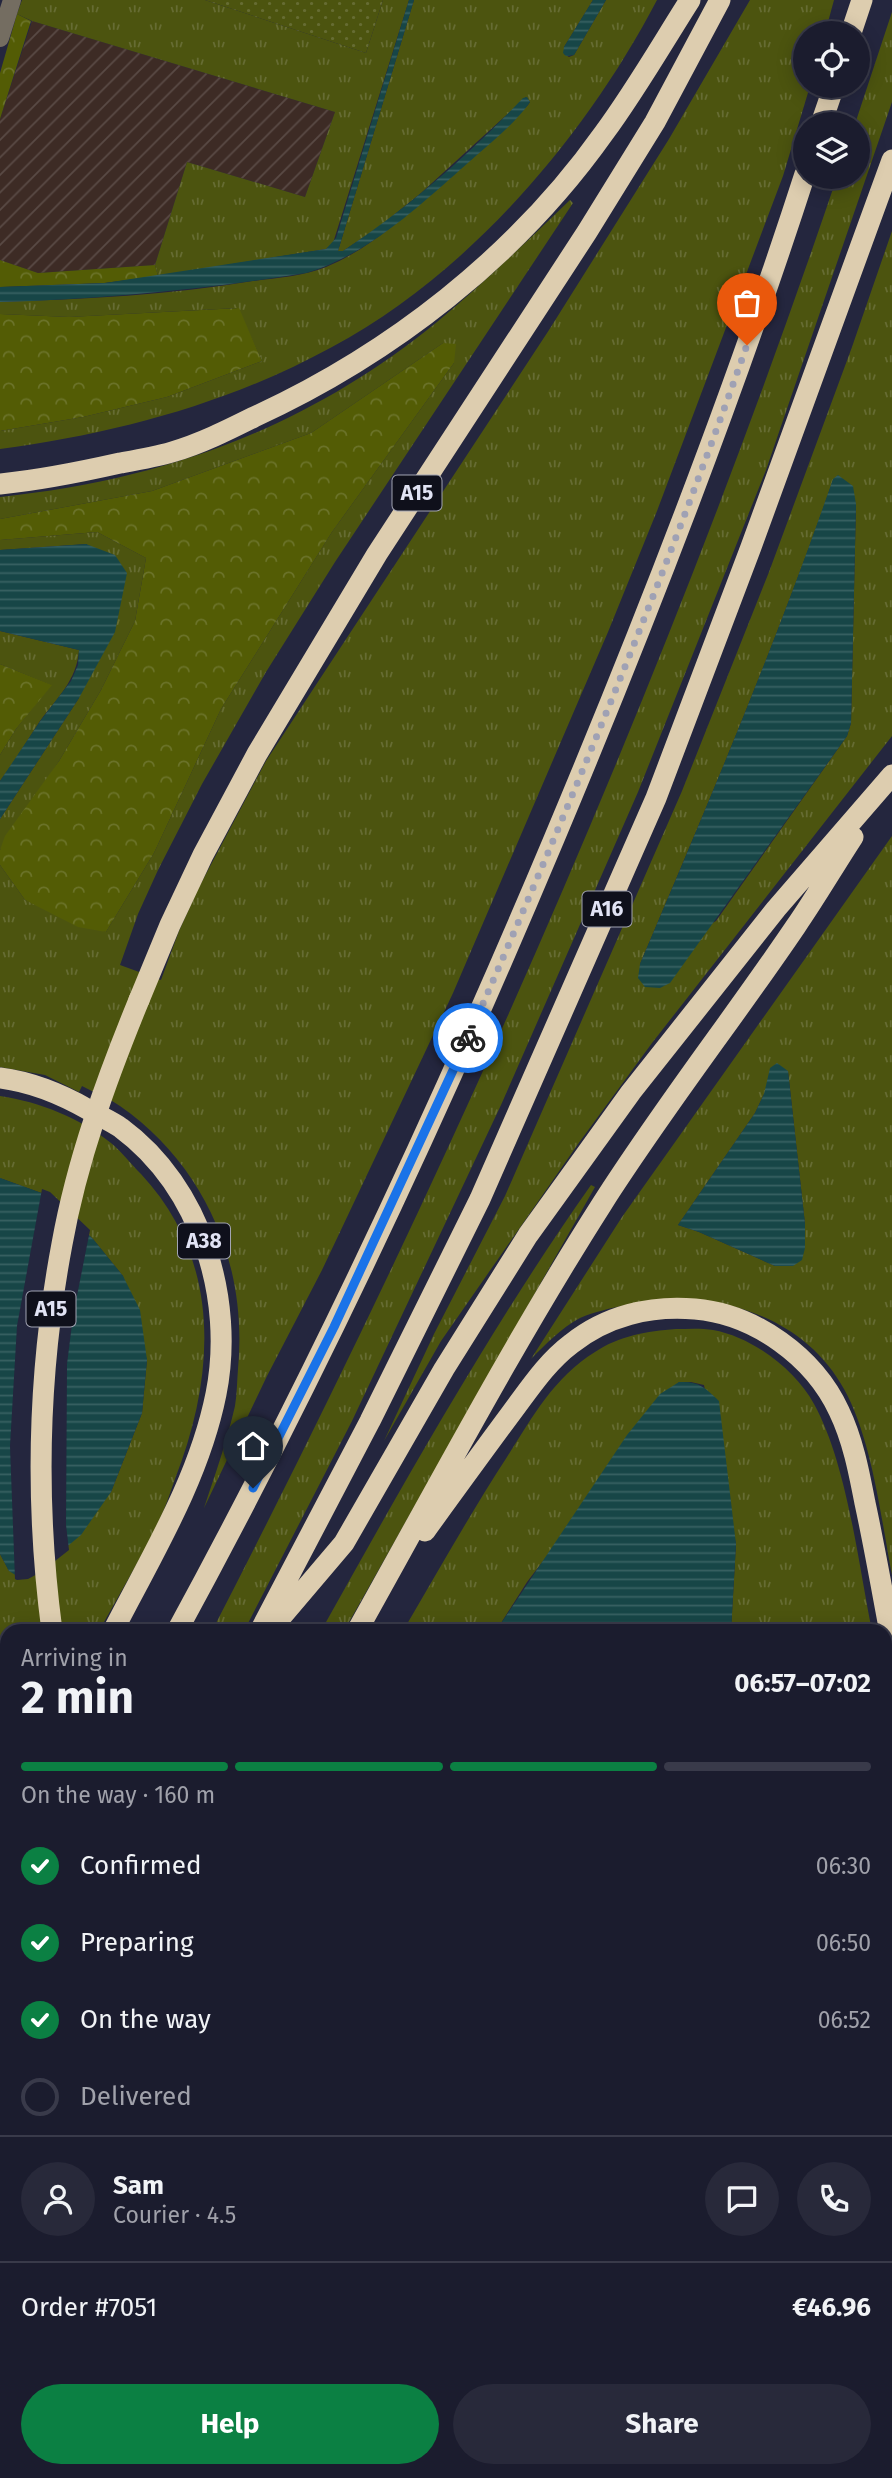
<!DOCTYPE html>
<meta charset="utf-8">
<style>
:root{--surface:#1b1c2e;--page:#28293a;--text:#f1f3f6;--muted:#a0a1aa;--line:#393a4a;--accent:#0b8043}
body{margin:0;font-family:"Fira Sans",sans-serif;background:var(--page);color:var(--text);height:100vh;display:flex;flex-direction:column;font-size:26px;white-space:nowrap}
*{box-sizing:border-box;margin:0}
p{font-size:23px;color:var(--muted)}
.icon{flex:none;width:38px;height:38px;fill:none;stroke:currentColor;stroke-width:2;stroke-linecap:round;stroke-linejoin:round}
.map{position:relative;flex:1;overflow:hidden}
.panel{position:absolute;left:0px;top:1624px;width:892px;height:854px;display:flex;flex-direction:column;background:var(--surface);border-radius:21px 21px 0 0;box-shadow:0 4px 18px #0003,0 0 0 2px var(--line)}
.panel>*{flex:none}
.controls{position:absolute;left:793px;top:21px;display:grid;gap:14px}
.controls a{display:grid;place-items:center;width:77px;height:77px;border-radius:50%;background:var(--surface);box-shadow:0 4px 18px #0003,0 0 0 2px var(--line);font-size:35px}
.pin{position:absolute;display:grid;place-items:center;width:60px;height:60px;color:#fff;margin:-72px -30px;border-radius:50% 50% 50% 0;rotate:-45deg;box-shadow:0 0 7px #0007}
.pin .icon{rotate:45deg}
.courier{position:absolute;display:grid;place-items:center;width:70px;height:70px;margin:-35px;border:5px solid #1a73e8;border-radius:50%;background:#fff;color:#222;box-shadow:0 2px 9px #0007}
.headline em{font-style:normal;font-weight:700}
.headline div{display:flex;flex-direction:column-reverse}
.headline{display:flex;align-items:center;justify-content:space-between;height:119px;padding:0 21px}
h1{font-size:46px;font-weight:700;line-height:52px}
.bar{display:grid;grid-template-columns:repeat(4,1fr);gap:10px 7px;align-content:center;height:84px;padding:0 21px}
.bar i{height:9px;border-radius:5px;background:var(--line)}
.bar .on{background:var(--accent)}
.bar p{grid-column:span 4}
.line{display:flex;align-items:center;gap:18px;padding:0 21px;border-top:2px solid var(--line)}
.line div{flex:1}
.round{display:grid;place-items:center;flex:none;width:74px;height:74px;border-radius:37px;background:var(--page)}
ol{padding:0 21px;list-style:none}
li{display:flex;align-items:center;gap:21px;height:77px}
li p{margin-inline-start:auto}
li .icon{padding:7px;border-radius:50%;background:var(--accent);color:#fff;stroke-width:4}
li:last-child{color:var(--muted)}
li i{width:38px;height:38px;border:4px solid var(--line);border-radius:50%}
.action{display:flex;gap:14px;margin-top:auto;padding:14px 21px}
.action a{flex:1;height:80px;border-radius:42px;background:var(--accent);color:#fff;font-size:28px;font-weight:700;line-height:80px;text-align:center}
.action a+a{background:var(--page);color:var(--text)}
.map>svg:first-child{display:block}
.industrial{fill:url(#industrial-furrows)}
.grass{fill:url(#grass-tufts);fill-rule:evenodd}
.forest{fill:url(#forest-crowns)}
.park{fill:url(#park-dots)}
.water{fill:url(#water-rules)}
.pier{fill:#24263e}
.lines{fill:none;stroke-linecap:round;stroke-linejoin:round}
.minor{stroke:#746d61;stroke-width:18}
.highway{stroke:#ddcdaf;stroke-width:21}
.highway-bridge{stroke:#ddcdaf;stroke-width:21}
.done{stroke:#9fa1b4;stroke-width:7;stroke-dasharray:0 12.6}
.route{stroke:#1a73e8;stroke-width:9}
.labels{text-anchor:middle;stroke-width:7;stroke-linejoin:round;paint-order:stroke}
.shield{fill:#0f101b;stroke:#a2a4b3;stroke-width:2}
.shield-label{font-size:21px;font-weight:bold;fill:#e1e3f4}
</style>
<div class="map">
<svg width="892" height="2478" viewBox="0 0 892 2478">
<defs>
<pattern id="industrial-furrows" width="10" height="10" patternUnits="userSpaceOnUse" patternTransform="scale(1.75)"><rect width="10" height="10" fill="#3d2b25"/><path d="M-1 1l2-2M0 10L10 0M9 11l2-2" fill="none" stroke="#594a45"/></pattern>
<pattern id="grass-tufts" width="24" height="20" patternUnits="userSpaceOnUse" patternTransform="scale(1.75)"><rect width="24" height="20" fill="#4c540f"/><path d="M3 7l-1-3M5 7V3M7 7l1-3M15 17l-1-3M17 17v-4M19 17l1-3" fill="none" stroke="#666c33"/></pattern>
<pattern id="forest-crowns" width="20" height="18" patternUnits="userSpaceOnUse" patternTransform="scale(1.75)"><rect width="20" height="18" fill="#535c05"/><path d="M2 6a3 3 0 1 1 6 0M12 15a3 3 0 1 1 6 0" fill="none" stroke="#6b732a"/></pattern>
<pattern id="park-dots" width="8" height="8" patternUnits="userSpaceOnUse" patternTransform="scale(1.75)"><rect width="8" height="8" fill="#4c540f"/><path d="M2 2h.1M6 6h.1" fill="none" stroke="#666c33" stroke-width="1.8" stroke-linecap="round"/></pattern>
<pattern id="water-rules" width="6" height="5" patternUnits="userSpaceOnUse" patternTransform="scale(1.75)"><rect width="6" height="5" fill="#174647"/><path d="M0 2.5h6" fill="none" stroke="#386162"/></pattern>
</defs>
<rect width="100%" height="100%" fill="#24263e"/>
<!-- industrial -->
<path class="industrial" d="M32,21L335,112L305,197L187,162L155,265L38,273L0,260V119Z"/>
<!-- grass -->
<path class="grass" d="M22,0H205L366,53L383,0H409L333,243L326,249L158,276L155,265L187,162L305,197L335,112L32,21L17,14Z
M414,0H593L564,47V54L569,57L574,55L606,0H657C586,136 469,274 332,347C230,403 115,434 0,449V431L83,417L167,397L262,361L238,308L69,317L0,314V302C85,299 170,295 253,281C277,278 304,276 326,267C367,250 401,220 434,191C467,164 499,136 528,105L530,102L526,97L421,193L380,226L343,251H338Z
M750,0H834L825,33H805V86H810L783,176L657,511L608,632L453,993L322,1270L267,1376L204,1508C215,1475 227,1441 235,1406C237,1394 237,1381 238,1369C248,1266 206,1166 120,1106C109,1098 95,1093 82,1086L79,1092L45,1075L0,1067V865L25,900L106,932L154,853L221,709L332,532L454,363L443,343L311,433L152,491L0,519V497C165,480 308,427 437,322C483,284 527,241 570,200L573,203L335,562L266,672L202,784L158,870L138,914L120,965L161,980L179,931L198,889L266,761L549,330L669,139Z
M892,12V102L766,470L638,792L501,1105L352,1421L244,1631H212C454,1161 668,677 837,177H858V124H855Z
M892,231V736L652,1043L578,1144L441,1341L384,1441L434,1334L505,1196L682,791L769,572L852,347ZM833,480L856,504L851,723L847,736L716,921L640,964C708,804 776,644 833,480Z
M97,532L146,558L135,621L101,690L59,761L0,850V819L79,698L87,544L0,550V540Z
M0,631L79,650C77,680 57,698 40,721C27,741 14,762 0,781V755L16,729L51,685L0,664Z
M892,836V1575C881,1518 872,1439 844,1389C802,1312 707,1287 626,1305C611,1308 594,1312 580,1318C561,1328 546,1344 531,1359L622,1217ZM788,1071L805,1224L775,1266L699,1232L678,1225L755,1113L764,1094Z
M0,1096C40,1102 80,1118 111,1143C122,1152 131,1164 141,1174C222,1261 216,1374 175,1479C170,1493 165,1509 158,1523C140,1560 119,1595 99,1631H7V1727L0,1723V1554L9,1571L111,1492L142,1413L147,1360L123,1276L93,1239L47,1195L0,1178Z
M591,1185L595,1187L344,1631H321C406,1479 491,1327 591,1185Z
M676,1329C688,1329 701,1328 713,1330C752,1337 795,1369 814,1404C847,1464 858,1562 872,1631H731L736,1544L704,1385L691,1382H679L527,1582L496,1631H403C437,1573 470,1514 507,1457C532,1418 554,1377 595,1352C619,1336 647,1331 676,1329Z
M886,1711L892,1757V2077L886,2088Z
M7,1995V2048L0,2060V2008Z
M892,2130V2293L886,2290V2137Z
M7,2268V2294L1,2341L7,2391V2471H40L45,2478H0V2280Z
M886,2400L892,2404V2478H871L860,2471H886Z
M78,2471H439L433,2478H84Z
M480,2471H633L626,2478H475Z"/>
<!-- forest -->
<path class="forest" d="M17,14L31,21L0,119V73Z
M0,260L38,273L155,265L158,276L104,283L0,287Z
M239,308L262,361L167,397L83,417L0,431V314L69,317Z
M443,343L456,344L454,363L332,532L221,709L154,853L106,932L78,927L25,900L0,865V850L5,836L59,761L101,690L135,621L146,558L97,532L0,540V519L152,491L311,433Z
M0,664L52,685L16,729L0,755Z"/>
<!-- park -->
<path class="park" d="M205,0H383L366,53Z"/>
<!-- water -->
<path class="water" d="M409,0H414L338,251H343C408,208 469,155 523,98L527,97L530,102C514,125 490,143 469,162C420,205 370,254 306,273C205,289 103,299 0,302V287L105,283L326,249L336,238Z
M593,0H606L574,55L566,56L563,53L564,47Z
M838,475L853,486L856,504L851,723L847,736L670,983L660,988L645,987L638,978L640,964C708,804 776,644 833,479Z
M86,544L115,555L127,573L115,632L79,698L0,819V781L41,720L71,681L78,665L79,650L0,631V550Z
M777,1063L788,1071L805,1224V1248L802,1260L793,1266H775L699,1232L678,1225L755,1113L764,1094L770,1068Z
M0,1178L47,1195L93,1239L123,1276L140,1310L147,1360L142,1413L111,1492L81,1535L40,1569L17,1576L9,1571L0,1554Z
M679,1382C698,1381 705,1387 719,1401L736,1544L731,1631H496L627,1435L660,1394Z
M684,2471H860L871,2478H683Z"/>
<!-- pier -->
<path class="pier" d="M42,1189L50,1192L90,1230L73,1316L67,1364L66,1525L69,1550L41,1572L28,1579L17,1580L15,1579L10,1446L17,1326Z"/>
<g class="lines">
<!-- minor -->
<path class="minor" d="M0,38L12,0"/>
<!-- highway -->
<path class="highway" d="M851,33L862,0
M821,124L834,86
M0,484C41,480 80,472 120,463C137,460 155,457 172,452C200,444 228,430 254,417C391,354 516,257 604,133C635,91 662,44 690,0
M139,1000L170,925L203,855L257,754L377,554L587,232L655,122L720,0
M0,1078C32,1082 61,1094 89,1110C99,1116 111,1121 121,1128C201,1187 235,1299 216,1394C199,1479 152,1555 113,1631
M425,1531C454,1491 483,1451 512,1412C530,1388 547,1362 571,1344C606,1316 650,1305 695,1309C755,1314 814,1357 839,1411C853,1440 859,1472 865,1503C875,1549 883,1596 892,1643
M271,1629L344,1543L444,1369L528,1235L631,1092L776,909L892,775
M177,1631C317,1374 441,1108 554,839C646,620 732,400 805,174
M260,1631L370,1421L480,1199L656,798L751,547L892,160
M357,1631C437,1488 514,1342 602,1204C663,1108 733,1019 796,926C816,897 834,866 853,837
M0,1768L7,1773
M0,1829L7,1833
M886,1948L892,1950
M0,1949L7,1937
M0,2093L7,2081
M886,2119L892,2111
M0,2240L7,2229
M886,2319L892,2323
M886,2373L892,2377
M55,2471L60,2478
M534,2471L544,2478
M466,2478L471,2471"/>
<!-- highway-bridge -->
<path class="highway-bridge" d="M52,1631C35,1503 38,1371 62,1244C77,1160 107,1078 139,1000"/>
</g>
<g class="lines">
<!-- done -->
<path class="done" d="M468,1038C568,810 664,580 747,345"/>
<!-- route -->
<path class="route" d="M253,1488L334,1327L468,1038"/>
</g>
<g class="labels">
<!-- shield labels -->
<g class="shield">
<rect x="392.5" y="475.5" width="49" height="35" rx="5"/>
<rect x="582.5" y="891.5" width="49" height="35" rx="5"/>
<rect x="178" y="1223.5" width="52" height="35" rx="5"/>
<rect x="26.5" y="1291.5" width="49" height="35" rx="5"/>
</g>
<g class="shield-label">
<text x="417" y="500">A15</text>
<text x="607" y="916">A16</text>
<text x="204" y="1248">A38</text>
<text x="51" y="1316">A15</text>
</g>
</g>
</svg>
<div class="controls">
<a><svg class="icon" aria-label="locate" viewBox="0 0 24 24"><circle cx="12" cy="12" r="6"/><path d="M12 2v4M12 18v4M2 12h4M18 12h4"/></svg></a>
<a><svg class="icon" aria-label="layers" viewBox="0 0 24 24"><path d="M12 4l9 5-9 5-9-5zM3 14l9 5 9-5"/></svg></a>
</div>
<div class="pin" style="left:747px;top:345px;background:#ea580c"><svg class="icon" aria-label="bag" viewBox="0 0 24 24"><path d="M5 8h14l-1 12H6zM9 8a3 3 0 0 1 6 0"/></svg></div>
<div class="pin" style="left:253px;top:1488px;background:#1f2937"><svg class="icon" aria-label="home" viewBox="0 0 24 24"><path d="M3 11l9-7 9 7M6 9v11h12V9"/></svg></div>
<div class="courier" style="left:468px;top:1038px"><svg class="icon" aria-label="bike" viewBox="0 0 24 24"><circle cx="6" cy="16" r="4"/><circle cx="18" cy="16" r="4"/><path d="M6 16l4-8h5l3 8M10 8l3 8H6M13 5h3"/></svg></div>
<section class="panel">
<div class="headline"><div><h1>2 min</h1><p>Arriving in</p></div><em>06:57–07:02</em></div>
<div class="bar"><i class="on"></i><i class="on"></i><i class="on"></i><i></i><p>On the way · 160 m</p></div>
<ol>
<li><svg class="icon" aria-label="check" viewBox="0 0 24 24"><path d="M5 12l5 5 9-10"/></svg>Confirmed<p>06:30</p></li>
<li><svg class="icon" aria-label="check" viewBox="0 0 24 24"><path d="M5 12l5 5 9-10"/></svg>Preparing<p>06:50</p></li>
<li><svg class="icon" aria-label="check" viewBox="0 0 24 24"><path d="M5 12l5 5 9-10"/></svg>On the way<p>06:52</p></li>
<li><i></i>Delivered</li>
</ol>
<div class="line" style="height:126px"><a class="round"><svg class="icon" aria-label="person" viewBox="0 0 24 24"><circle cx="12" cy="8" r="4"/><path d="M4 21q1-7 8-7t8 7"/></svg></a><div><b>Sam</b><p>Courier · 4.5</p></div><a class="round"><svg class="icon" aria-label="chat" viewBox="0 0 24 24"><path d="M4 5h16v11H9l-5 4z"/></svg></a><a class="round"><svg class="icon" aria-label="phone" viewBox="0 0 24 24"><path d="M5 4h4l2 5-3 2q2 4 5 5l2-3 5 2v4C11 20 4 13 5 4z"/></svg></a></div>
<div class="line" style="height:91px"><div>Order #7051</div><b>€46.96</b></div>
<div class="action"><a>Help</a><a>Share</a></div>
</section>
</div>
